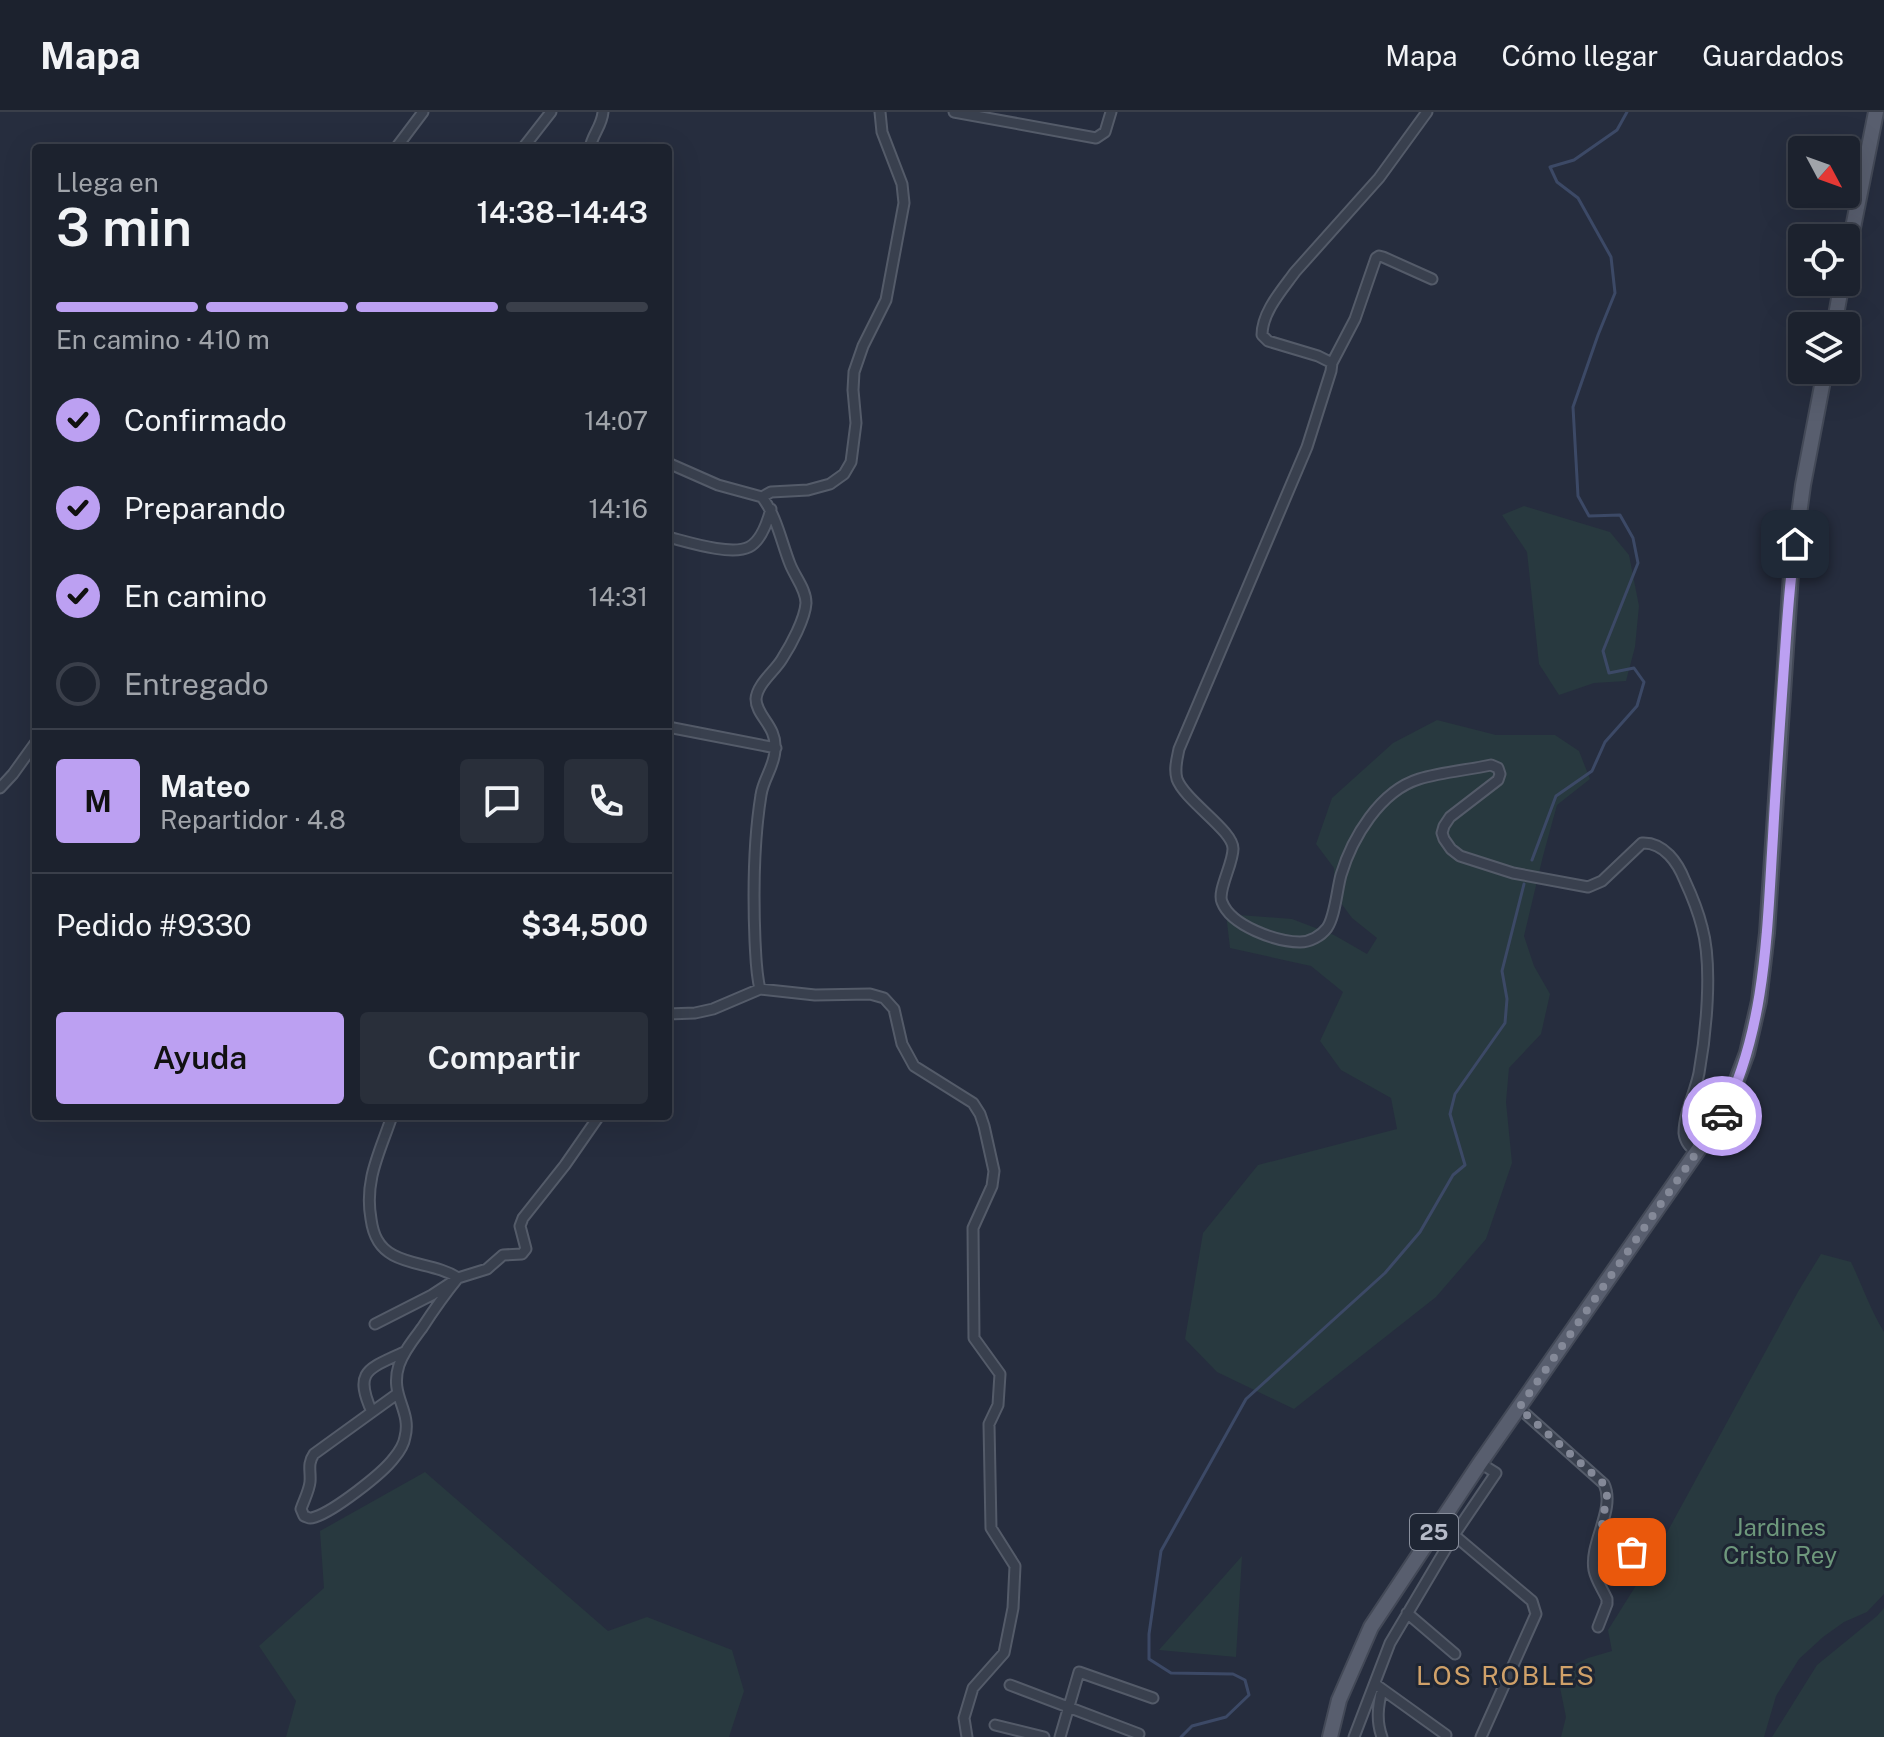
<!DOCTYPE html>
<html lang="es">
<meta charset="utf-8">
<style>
:root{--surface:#1c222e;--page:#292f3a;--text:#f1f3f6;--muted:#a0a4aa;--line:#3a3f4a;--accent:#bca0f2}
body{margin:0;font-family:"Public Sans",sans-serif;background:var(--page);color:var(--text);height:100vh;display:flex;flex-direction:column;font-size:30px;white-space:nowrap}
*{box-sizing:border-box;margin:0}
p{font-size:26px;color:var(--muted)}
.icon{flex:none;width:44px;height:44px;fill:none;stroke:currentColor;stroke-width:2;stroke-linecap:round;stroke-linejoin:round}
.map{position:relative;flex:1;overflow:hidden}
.panel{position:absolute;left:32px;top:32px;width:640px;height:976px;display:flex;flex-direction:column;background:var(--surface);border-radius:8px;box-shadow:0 8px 32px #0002,0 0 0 2px var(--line)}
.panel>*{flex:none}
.needle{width:52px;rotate:131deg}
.controls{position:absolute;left:1788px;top:24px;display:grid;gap:16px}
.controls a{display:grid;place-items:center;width:72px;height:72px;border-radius:8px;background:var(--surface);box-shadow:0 8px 32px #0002,0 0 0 2px var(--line);font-size:40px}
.pin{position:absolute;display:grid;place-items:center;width:68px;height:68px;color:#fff;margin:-34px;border-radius:16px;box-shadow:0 4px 12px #0006}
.courier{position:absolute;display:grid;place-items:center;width:80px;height:80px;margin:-40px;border:6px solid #bca0f2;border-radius:50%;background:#fff;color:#222;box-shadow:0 2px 10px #0007}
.summary em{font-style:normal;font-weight:600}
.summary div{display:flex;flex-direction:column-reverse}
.summary{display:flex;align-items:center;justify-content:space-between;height:136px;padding:0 24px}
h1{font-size:52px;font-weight:600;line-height:60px}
.bar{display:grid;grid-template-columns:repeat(4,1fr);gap:12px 8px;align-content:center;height:96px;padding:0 24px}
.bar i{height:10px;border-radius:6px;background:var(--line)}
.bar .on{background:var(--accent)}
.bar p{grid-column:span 4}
.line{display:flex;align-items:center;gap:20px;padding:0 24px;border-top:2px solid var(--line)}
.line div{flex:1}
.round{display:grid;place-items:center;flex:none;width:84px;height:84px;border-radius:8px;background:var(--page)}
ol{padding:0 24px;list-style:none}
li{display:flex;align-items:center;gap:24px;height:88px}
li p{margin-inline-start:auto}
li .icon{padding:8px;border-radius:50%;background:var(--accent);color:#111;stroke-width:4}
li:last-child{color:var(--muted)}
li i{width:44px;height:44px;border:4px solid var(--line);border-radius:50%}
.action{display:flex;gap:16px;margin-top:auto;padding:16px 24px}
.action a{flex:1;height:92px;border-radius:8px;background:var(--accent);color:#111;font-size:32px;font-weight:600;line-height:92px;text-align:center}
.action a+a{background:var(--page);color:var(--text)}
header{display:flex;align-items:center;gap:48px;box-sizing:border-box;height:112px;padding:0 40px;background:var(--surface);border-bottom:2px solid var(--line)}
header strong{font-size:38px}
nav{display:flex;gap:44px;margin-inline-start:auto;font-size:28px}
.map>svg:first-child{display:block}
.green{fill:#28393f}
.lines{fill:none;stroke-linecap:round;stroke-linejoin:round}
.stream{stroke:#3c4966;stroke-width:3}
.street-casing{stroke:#545b69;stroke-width:13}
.primary-casing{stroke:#434957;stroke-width:18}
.street{stroke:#39404e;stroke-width:9}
.primary{stroke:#585e6e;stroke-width:14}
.done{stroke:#848998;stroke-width:8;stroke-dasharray:0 14.4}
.route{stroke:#bca0f2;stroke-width:10}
.labels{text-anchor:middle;stroke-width:6;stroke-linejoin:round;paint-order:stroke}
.shield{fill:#1e2533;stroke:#888e9c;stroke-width:2}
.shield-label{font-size:22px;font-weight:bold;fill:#b6bbc9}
.park-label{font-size:24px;fill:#6e987c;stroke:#1e2533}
.neighbourhood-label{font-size:26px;letter-spacing:2px;fill:#d0a169;stroke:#1e2533}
</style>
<header>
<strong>Mapa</strong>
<nav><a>Mapa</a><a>Cómo llegar</a><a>Guardados</a></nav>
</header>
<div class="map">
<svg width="1884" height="1625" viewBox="0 0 1884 1625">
<rect width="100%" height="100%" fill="#262d3e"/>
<!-- green -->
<path class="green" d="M1524,394L1610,420L1629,443L1639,494L1635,535L1626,569L1594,571L1559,583L1539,552L1527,440L1502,403Z
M1437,608L1496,623H1555L1579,639L1590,667L1557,693L1543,744L1524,824L1534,854L1550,882L1541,922L1509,956L1506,990L1512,1051L1486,1127L1436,1185L1294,1297L1217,1260L1185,1227L1203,1121L1258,1053L1397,1017L1391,986L1341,958L1320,929L1343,880L1311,854L1230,836L1226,802L1292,807L1334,823L1367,842L1377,826L1352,806L1335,783L1334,756L1316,732L1332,686L1393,631Z
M1821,1142L1851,1150C1862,1173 1870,1197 1884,1220V1482L1867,1500L1844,1510L1823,1525L1799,1547L1776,1584L1764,1625H1561L1566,1605L1557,1561L1588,1546L1612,1539L1608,1518L1652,1448L1799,1178Z
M425,1360L608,1519L647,1505L732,1538L744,1579L729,1625H286L296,1589L259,1534L324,1476L320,1419Z
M1242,1444L1236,1545L1159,1538Z
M1884,1496V1625H1772L1817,1553L1877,1504Z"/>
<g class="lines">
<!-- stream -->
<path class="stream" d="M1532,748L1556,684L1592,659L1605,630L1637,594L1644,570L1634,556L1609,561L1603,539L1638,451L1633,426L1620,403L1589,404L1578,384L1573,295L1598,223L1615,181L1611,145L1578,86L1557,70L1550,55L1574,48L1617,18L1627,0
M1181,1625L1192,1614L1226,1605L1249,1583L1245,1568L1233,1562L1171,1561L1149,1547V1522L1161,1439L1246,1287L1385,1161L1420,1120L1453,1063L1465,1053L1450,1002L1455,982L1505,911L1507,887L1502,859L1524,772"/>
<defs>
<path id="street" d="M880,0L882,20L902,72L904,91L886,188L863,234L854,260L853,278L856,311L851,350L844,362L830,372L808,378L771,380L762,385C777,405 781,429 790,452C795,465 806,477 806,491C805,507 791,533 782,547C775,559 757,572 756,587C756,604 777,614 775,637C775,654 763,667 761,683C753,732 753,780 755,829C756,846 756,861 760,877L815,883L870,882L884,886L894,897L902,932L914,954L973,991L980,1002L984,1014L994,1059L992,1074L973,1116L974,1226L1000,1262L998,1293L989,1312L991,1416L1015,1454L1013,1496L1004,1541L973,1576L964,1606L967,1625
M954,0L1096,26L1105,20L1111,0
M396,36L423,0
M523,36L551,0
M590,36C592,23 602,14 603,0
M1432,167L1383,145L1379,144L1376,146L1355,207L1332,251L1331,259L1307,335L1179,637C1177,647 1174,657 1177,667C1185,689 1234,719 1233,737C1233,752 1217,779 1222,790C1231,814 1277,830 1300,830C1310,830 1321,824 1327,816C1335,805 1337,777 1341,763C1352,726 1380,679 1419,667C1442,660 1468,658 1491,653L1498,656L1500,662L1498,668L1450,705L1444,714L1442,721L1444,727L1451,737L1460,744L1513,761L1588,775L1602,769L1642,731C1664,730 1678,751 1685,769C1692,784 1698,799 1702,815C1713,854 1706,922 1699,961C1695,981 1684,1001 1684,1021C1685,1030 1690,1035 1697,1041
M1332,251L1318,244L1268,229L1262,223C1262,200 1282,178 1295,160L1379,66L1427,0
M668,351L718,373L762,385
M668,425C688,430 731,444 749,435C761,429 768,408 771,397
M668,615L776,636
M0,676L13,662L36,630
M668,902L695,901L713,897L760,877
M392,1004C380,1040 364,1068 371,1107C373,1122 378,1135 393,1143C413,1154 439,1153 458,1166
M375,1212L432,1183L458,1166L487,1157L503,1143L522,1142L526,1137L520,1114L523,1106L565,1053L599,1004
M404,1240C369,1257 353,1258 372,1300L314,1342C307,1352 311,1359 310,1370C309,1379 304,1388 301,1397L304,1404C310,1406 309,1407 315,1405C334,1399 382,1362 394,1346C399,1340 404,1332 405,1325C412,1298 389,1284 399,1253C404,1239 413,1228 422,1216C433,1199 445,1182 458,1166
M1519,1296L1604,1372C1616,1397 1589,1431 1594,1458C1596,1468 1603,1478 1607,1487V1492L1598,1515
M372,1300L397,1282
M1480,1351L1496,1361L1454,1423L1532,1489L1536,1502L1481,1625
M1602,1413C1636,1432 1637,1429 1622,1466
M1407,1501L1455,1542
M1375,1572L1446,1623
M1010,1573L1139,1622
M1382,1577C1378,1594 1376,1609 1382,1625
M995,1613L1044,1625
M1060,1625L1079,1560L1153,1586
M1354,1625L1390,1531L1454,1423"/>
<path id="primary" d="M1846,151L1876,0
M1834,214L1842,170
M1330,1625L1339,1588L1371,1515L1480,1351L1719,1008L1729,989L1747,941L1759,889L1767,821L1791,462L1803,373L1825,258"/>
</defs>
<!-- street casing -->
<use href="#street" class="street-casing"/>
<!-- primary casing -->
<use href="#primary" class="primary-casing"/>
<!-- street -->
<use href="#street" class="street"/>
<!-- primary -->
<use href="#primary" class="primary"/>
</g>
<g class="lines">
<!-- done -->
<path class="done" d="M1632,1440L1628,1429L1602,1413L1607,1383L1604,1372L1519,1296L1722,1004"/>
<!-- route -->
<path class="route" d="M1722,1004C1766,918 1767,819 1773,724C1776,668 1780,611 1784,554C1787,513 1789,473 1795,432"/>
</g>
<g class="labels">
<!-- shield labels -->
<rect class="shield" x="1410" y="1402" width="48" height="36" rx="6"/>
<g class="shield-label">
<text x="1434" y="1428">25</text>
</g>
<!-- park labels -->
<g class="park-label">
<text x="1780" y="1424">Jardines<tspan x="1780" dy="28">Cristo Rey</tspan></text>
</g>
<!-- neighbourhood labels -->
<g class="neighbourhood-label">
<text x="1506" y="1573">LOS ROBLES</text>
</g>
</g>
</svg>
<div class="controls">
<a><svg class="needle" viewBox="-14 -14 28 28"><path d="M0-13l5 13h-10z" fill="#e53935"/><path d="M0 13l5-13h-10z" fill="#a0a4aa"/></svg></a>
<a><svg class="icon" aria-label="locate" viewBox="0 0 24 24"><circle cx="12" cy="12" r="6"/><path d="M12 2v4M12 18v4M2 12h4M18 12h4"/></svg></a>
<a><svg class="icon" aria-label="layers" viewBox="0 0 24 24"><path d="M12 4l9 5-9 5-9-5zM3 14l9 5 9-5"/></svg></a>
</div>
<div class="pin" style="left:1632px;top:1440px;background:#ea580c"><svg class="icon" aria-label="bag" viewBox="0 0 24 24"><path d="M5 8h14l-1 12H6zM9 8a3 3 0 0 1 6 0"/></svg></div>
<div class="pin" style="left:1795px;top:432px;background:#1f2937"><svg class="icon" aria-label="home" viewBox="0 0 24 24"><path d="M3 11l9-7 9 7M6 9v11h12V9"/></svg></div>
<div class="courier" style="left:1722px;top:1004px"><svg class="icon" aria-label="car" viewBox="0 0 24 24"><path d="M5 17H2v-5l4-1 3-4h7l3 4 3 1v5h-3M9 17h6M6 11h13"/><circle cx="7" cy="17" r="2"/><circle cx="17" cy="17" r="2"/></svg></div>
<section class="panel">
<div class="summary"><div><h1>3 min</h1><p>Llega en</p></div><em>14:38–14:43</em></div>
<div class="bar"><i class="on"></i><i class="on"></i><i class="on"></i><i></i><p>En camino · 410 m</p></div>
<ol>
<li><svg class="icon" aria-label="check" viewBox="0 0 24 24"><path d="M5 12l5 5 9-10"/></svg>Confirmado<p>14:07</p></li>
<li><svg class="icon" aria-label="check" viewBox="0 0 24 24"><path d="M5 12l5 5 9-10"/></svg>Preparando<p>14:16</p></li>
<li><svg class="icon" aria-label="check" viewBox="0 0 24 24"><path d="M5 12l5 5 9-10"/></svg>En camino<p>14:31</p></li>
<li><i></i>Entregado</li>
</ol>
<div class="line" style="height:144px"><b class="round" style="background:var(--accent);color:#111">M</b><div><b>Mateo</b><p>Repartidor · 4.8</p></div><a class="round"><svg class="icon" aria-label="chat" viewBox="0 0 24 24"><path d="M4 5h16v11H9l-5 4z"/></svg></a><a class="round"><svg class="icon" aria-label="phone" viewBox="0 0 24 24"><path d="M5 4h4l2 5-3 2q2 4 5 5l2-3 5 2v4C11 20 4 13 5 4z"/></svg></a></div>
<div class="line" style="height:104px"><div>Pedido #9330</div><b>$34,500</b></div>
<div class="action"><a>Ayuda</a><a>Compartir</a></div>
</section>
</div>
